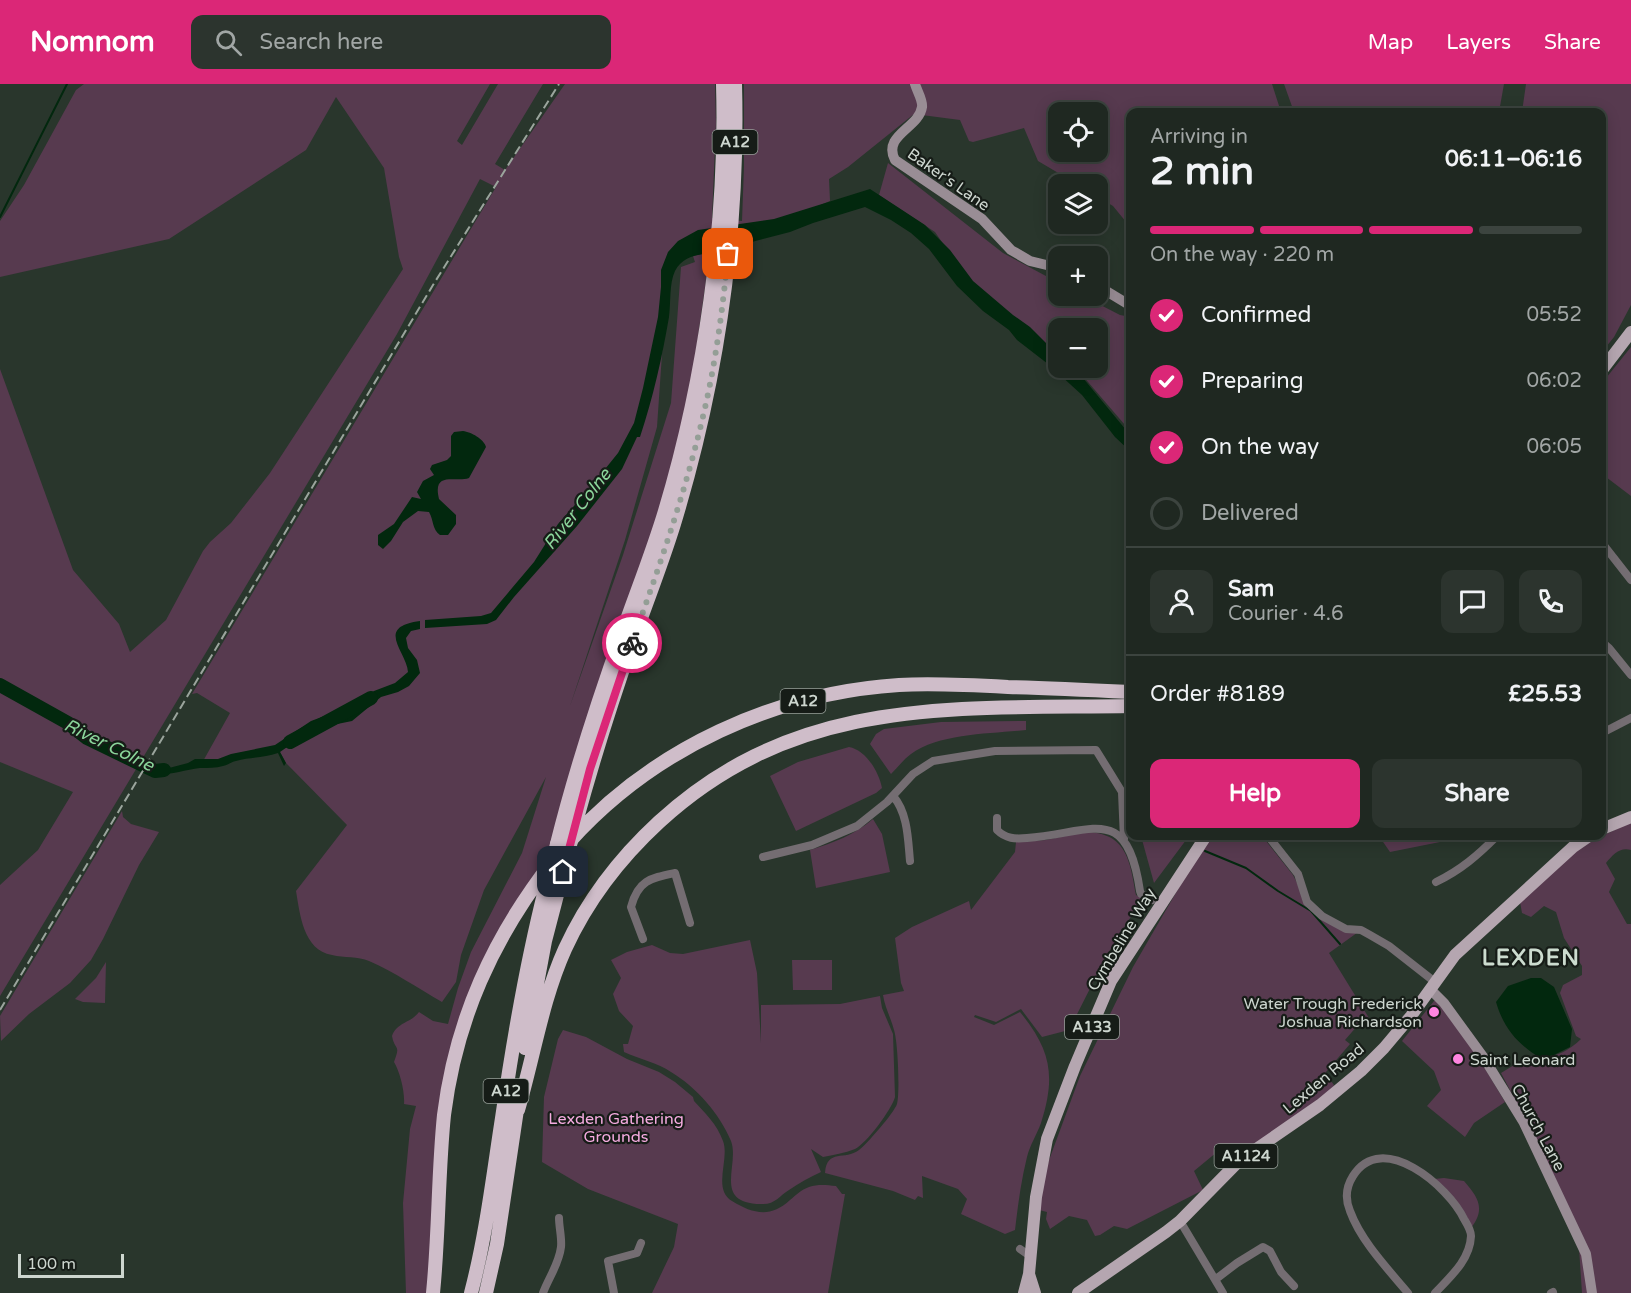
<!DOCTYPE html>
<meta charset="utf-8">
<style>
:root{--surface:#1f2821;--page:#2c342e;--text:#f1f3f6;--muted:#a1a6a5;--line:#3c443f;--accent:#db2777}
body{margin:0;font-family:"Varela Round",sans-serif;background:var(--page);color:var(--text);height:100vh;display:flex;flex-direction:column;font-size:22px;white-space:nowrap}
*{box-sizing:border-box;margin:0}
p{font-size:20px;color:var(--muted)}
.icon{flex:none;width:33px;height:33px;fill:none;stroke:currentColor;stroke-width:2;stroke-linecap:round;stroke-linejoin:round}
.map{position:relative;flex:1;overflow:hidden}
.details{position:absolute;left:1126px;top:24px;width:480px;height:732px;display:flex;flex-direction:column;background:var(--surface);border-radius:12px;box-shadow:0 3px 15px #0003,0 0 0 2px var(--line)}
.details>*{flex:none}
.tools{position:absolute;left:1048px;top:18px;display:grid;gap:12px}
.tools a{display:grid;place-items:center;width:60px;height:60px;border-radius:12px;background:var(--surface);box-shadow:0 3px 15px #0003,0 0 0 2px var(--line);font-size:30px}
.scale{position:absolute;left:18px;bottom:15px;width:106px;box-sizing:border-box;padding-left:6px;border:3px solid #cdd6cf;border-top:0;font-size:16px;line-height:21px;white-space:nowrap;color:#cdd6cf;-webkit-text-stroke:4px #161c17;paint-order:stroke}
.pin{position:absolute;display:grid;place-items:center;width:51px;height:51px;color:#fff;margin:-26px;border-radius:12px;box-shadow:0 3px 9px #0006}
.courier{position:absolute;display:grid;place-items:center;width:60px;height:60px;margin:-30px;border:4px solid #db2777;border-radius:50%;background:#fff;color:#222;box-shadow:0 2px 8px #0007}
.head em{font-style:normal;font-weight:800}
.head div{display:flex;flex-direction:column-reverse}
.head{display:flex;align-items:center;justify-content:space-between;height:102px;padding:0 24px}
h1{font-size:39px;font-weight:800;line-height:45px}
.bar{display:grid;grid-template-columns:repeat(4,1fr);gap:9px 6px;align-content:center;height:72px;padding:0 24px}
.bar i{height:8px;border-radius:4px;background:var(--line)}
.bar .selected{background:var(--accent)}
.bar p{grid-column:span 4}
.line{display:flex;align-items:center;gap:15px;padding:0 24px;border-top:2px solid var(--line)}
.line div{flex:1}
.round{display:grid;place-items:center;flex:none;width:63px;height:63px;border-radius:12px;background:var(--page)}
ol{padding:0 24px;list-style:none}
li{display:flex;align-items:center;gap:18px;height:66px}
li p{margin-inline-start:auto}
li .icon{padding:6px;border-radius:50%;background:var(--accent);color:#fff;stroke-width:4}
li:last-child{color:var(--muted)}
li i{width:33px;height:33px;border:3px solid var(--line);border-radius:50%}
.action{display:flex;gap:12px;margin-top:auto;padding:12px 24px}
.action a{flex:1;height:69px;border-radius:12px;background:var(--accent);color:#fff;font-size:24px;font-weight:800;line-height:69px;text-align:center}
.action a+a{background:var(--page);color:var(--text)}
header{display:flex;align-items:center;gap:36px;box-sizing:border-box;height:84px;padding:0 30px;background:var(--accent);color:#fff}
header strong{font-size:28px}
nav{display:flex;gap:33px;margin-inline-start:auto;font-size:21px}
.search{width:420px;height:54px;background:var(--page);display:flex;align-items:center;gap:15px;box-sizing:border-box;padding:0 21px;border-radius:12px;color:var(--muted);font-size:22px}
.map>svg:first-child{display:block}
.green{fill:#573a4f;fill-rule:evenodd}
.water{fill:#02280e}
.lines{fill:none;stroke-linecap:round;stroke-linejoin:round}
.stream{stroke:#02280e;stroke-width:2}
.river{stroke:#02280e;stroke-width:14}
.street{stroke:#746d72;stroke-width:8}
.secondary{stroke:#998d95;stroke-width:10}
.primary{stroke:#b5a6b0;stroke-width:12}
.highway{stroke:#cfbdc9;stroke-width:14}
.rail{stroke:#9ba59d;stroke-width:2;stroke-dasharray:9 4.5;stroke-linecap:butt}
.highway-bridge{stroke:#cfbdc9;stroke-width:14}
.done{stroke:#949e96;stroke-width:6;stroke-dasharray:0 10.8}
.route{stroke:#db2777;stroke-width:8}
.poi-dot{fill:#fe85e0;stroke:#161c17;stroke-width:2}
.labels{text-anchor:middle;stroke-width:4.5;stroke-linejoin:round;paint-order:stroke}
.shield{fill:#161c17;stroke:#969e98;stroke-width:1.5}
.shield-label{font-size:15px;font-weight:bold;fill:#cdd6cf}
.street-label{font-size:16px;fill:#cdd6cf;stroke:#161c17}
.poi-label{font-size:16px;fill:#cdd6cf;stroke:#161c17;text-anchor:end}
.park-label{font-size:16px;fill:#f5abe0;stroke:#161c17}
.water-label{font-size:18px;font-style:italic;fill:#8bd59b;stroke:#161c17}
.district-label{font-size:22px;font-weight:bold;letter-spacing:1.5px;fill:#ccdccf;stroke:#161c17}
</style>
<header>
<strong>Nomnom</strong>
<div class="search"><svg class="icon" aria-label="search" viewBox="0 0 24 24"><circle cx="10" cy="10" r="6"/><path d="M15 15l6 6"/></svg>Search here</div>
<nav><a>Map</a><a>Layers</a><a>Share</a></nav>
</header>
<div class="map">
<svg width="1631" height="1209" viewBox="0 0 1631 1209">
<rect width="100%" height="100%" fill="#29362c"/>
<!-- green -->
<path class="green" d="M84,0H490L457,57L462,61L498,0H543L495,80L505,86L565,0H715L716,39L712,134L742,137L744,82V0H1272L1281,28H1131V144L1113,122L1098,113V100H1077L1038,77L1024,44L973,58L969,57L960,36L914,30L848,83L829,95L830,117L767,144L669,168L657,343L625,456L570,622L623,471L671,319L681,183L695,178L693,172L710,168L689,316L654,448L545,783L460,945L430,1209H406L403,1119L410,1045L416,1022L404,1020C405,1008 400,988 394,978C401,959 395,968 392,952C397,938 411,939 419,928L433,937L448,940L458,904L471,868L522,769L546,693L484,806L461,871L456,898L442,918C418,904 394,888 369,877C358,872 344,874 332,871C303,866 300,830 296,807L347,741L286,679L280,668L202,679L230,629L197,609L192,610L496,103L480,95L397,250L0,912V801L38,766L73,708L0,678V285L73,486L119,540L130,568L166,536L203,467L210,458L231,439L270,389L403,185L399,173L384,84L336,13L306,66L169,155L0,193V137L24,101L76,6ZM1059,28H1098V68H1059Z
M1284,0H1504L1499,28H1294Z
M1526,0H1631V221L1614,253L1602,268V28H1522Z
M888,79L1003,169L1059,199V212H1083L1120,231L1131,233V348L1076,284H1098V244H1059V270L973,203L935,148L879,111Z
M1631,263V412L1602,390V299Z
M1026,637V646C991,650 940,649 911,670C904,675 898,683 891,690L870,660L876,650L884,645L941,638Z
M849,663C866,666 879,688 882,704L876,709L796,747L770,692L798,678Z
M122,727L123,733L131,740L159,748L139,781L103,855L91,876L70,899L29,930L1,957L0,932Z
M873,735L882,750L890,788L816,804L810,766C833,759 854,751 873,735Z
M1631,738V766C1619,763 1613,771 1606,779L1615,795L1609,808L1627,840H1631V1209H1582L1579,1164L1541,1065L1501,989L1529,972C1548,977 1567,969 1581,955L1576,952L1560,909L1563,901L1582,891V882L1564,854L1556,828L1544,822L1531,833L1522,829L1520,818L1566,773L1594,756Z
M1084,748C1127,748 1130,777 1136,811L1142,815L1107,871L1069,946L1042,953L1021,925L996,938L975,931L974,933L994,941L1020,928C1051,966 1056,992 1041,1039C1037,1050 1030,1061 1027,1073C1021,1097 1018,1121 1015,1146L1005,1150L961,1130L967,1115L958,1105L922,1092L923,1114L918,1112L915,1116L893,1107L825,1089C827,1064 845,1077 859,1066C866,1061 894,1029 897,1020C900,1009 898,958 894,946C891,934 885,924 883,911L904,907L901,899L895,854L912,843L969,817L971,826L1015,768L1016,758L1046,756Z
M1141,752H1189L1154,799Z
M1213,752H1262L1293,791L1305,815L1323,832L1328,831L1335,840L1361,846L1329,869L1369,934L1358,941L1345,956L1350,960L1326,988L1327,992L1334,1001L1331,1006L1227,1082L1217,1068L1194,1087L1203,1106L1127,1145L1114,1142L1100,1151L1095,1152L1087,1136L1069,1132L1050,1145L1046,1135L1047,1128L1039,1126L1045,1087L1080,992L1133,883L1196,774Z
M1379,752H1450L1445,757L1390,768Z
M750,856L757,889L761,959V921L840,920L880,912L882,924L893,950L895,1013C892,1025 866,1060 855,1065C845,1069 833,1071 823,1073L811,1065L821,1088C810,1093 799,1099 789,1106C779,1112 775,1121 761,1120C712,1119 740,1081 731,1057C720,1030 696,1003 671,988C658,979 639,975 624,968L623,960H628L633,942L619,927L613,910L621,894L611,876L627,868L652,861L670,869L683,870Z
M792,876H832V906H793Z
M106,878L105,919L83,918L75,915L96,894Z
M1434,917H1437L1465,951L1505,1018L1474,1039L1465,1053L1427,1022L1441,1006L1434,987L1402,957Z
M563,946L586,953L627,975L659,988L675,998L693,1013L694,1017C705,1029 717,1040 723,1057C730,1075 712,1105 732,1117C753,1130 771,1134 790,1116C796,1111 801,1106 809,1103C818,1100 826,1101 836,1102L842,1110H845L828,1209H652L674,1163L678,1140L588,1105L542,1078L544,1013L558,955Z
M1444,1094L1464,1097C1478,1113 1486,1125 1471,1144L1434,1095Z"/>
<!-- water -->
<path class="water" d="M870,105L925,141L950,166L973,197L1013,231L1030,243L1059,272V284H1072L1078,288L1131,352V368L1115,353L1082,311L1048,280L1017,256L1009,246L983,227L957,202L929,165L911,149L891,136L865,123L813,139L790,148L710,169C696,171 682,173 675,187C669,200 671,218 669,233C662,274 653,314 640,353H637L622,385L577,442L514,513L496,536L487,540L425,544V536L481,532L491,529L534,478L558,440L589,405L618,369L634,339L643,304L658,233L661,203V186L668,168L678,157L698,146L774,135Z
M463,347C471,348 484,355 486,363L469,394C456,399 432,386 439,415L456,431V440L448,451H440C432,445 434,437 429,428L418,427L403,438L391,457L383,465L378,461V451L394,440L412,413L421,415L417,408L423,397L434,391L430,385L432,381L447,376L451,372V352L454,348Z
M420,537V545L411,547L406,554L408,564L417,576L420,589L409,602L398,608L381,613L352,637L313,645L280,668L286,679L284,682L278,669C264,674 250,673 236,677C231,678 228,681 223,682C216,684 208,684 200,684C182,686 163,694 145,689L149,682L169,684L188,679L195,675H218L231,670L275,661L311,637L330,630L340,632L349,629L374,607L395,599L408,588C407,568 374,543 420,537Z
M1531,894H1541L1554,903L1572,945L1570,963L1554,971L1540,974C1517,959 1504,945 1496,918L1508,902Z"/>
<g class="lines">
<!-- stream -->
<path class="stream" d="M0,133L67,0
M1205,767L1246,784L1278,807L1311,827L1340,860"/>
<!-- river -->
<path class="river" d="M0,601L68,639L87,654L155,687L164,686
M290,658L371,614"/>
<!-- street -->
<path class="street" d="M1602,459L1631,496
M1602,558L1609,564L1631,591
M1602,649L1631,634
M893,712C908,729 908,756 910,777
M997,734V746C1006,755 1015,755 1027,754C1093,749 1127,718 1140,807L1141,810L1152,816
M1268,752L1298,790L1307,818L1322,832L1346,845L1361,846L1370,851L1389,862L1435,898
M763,773L812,761L857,742L887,718L913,690L933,677L995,667L1096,666L1122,708L1124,755
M1436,798C1461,786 1478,771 1497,752
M643,855L631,823C638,796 651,794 675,789L690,839
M1180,1137L1223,1209
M1020,1165L1030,1172
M1216,1195L1237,1179L1263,1163L1270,1167L1281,1188L1294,1202
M543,1209C549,1193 559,1180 561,1163C562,1154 559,1143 559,1134
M614,1209L608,1177L637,1169L641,1159
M1408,1209C1387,1184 1361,1157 1350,1127C1345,1115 1346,1103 1353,1092C1382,1045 1449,1103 1464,1135C1467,1140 1471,1146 1471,1152C1470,1176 1450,1193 1435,1209
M1551,1209L1553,1208"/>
<!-- secondary -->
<path class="secondary" d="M915,0C917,7 923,16 922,23C919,44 882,51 895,76L982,135L1011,166L1030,177L1059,184
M1098,202L1131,222
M1430,905L1444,919L1484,974L1524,1039L1586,1170L1592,1209"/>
<!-- primary -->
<path class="primary" d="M1602,286L1631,248
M1602,745L1631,733
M1029,1190L1035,1209
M1024,1209L1029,1190L1036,1113L1047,1055L1075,982L1111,897L1206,752
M1078,1209L1166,1148L1180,1137L1239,1077L1320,1021L1361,987L1384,964L1411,932L1455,871L1573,763L1589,752"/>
<!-- highway -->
<path class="highway" d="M576,738C593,676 612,616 633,556C647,517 662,479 674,440C717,298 739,148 735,0
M570,757C654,664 775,609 899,601C935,599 972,601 1008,603C1049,604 1090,606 1131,608
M557,760C575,688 598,617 623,547C637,507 653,467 665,427C705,294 727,139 723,0
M525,964L545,857L563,788
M518,1026C534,972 542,916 565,865C587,817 621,773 659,738C798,610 957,625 1131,622
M433,1209C439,1150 438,1090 444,1031C456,935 493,854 552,778
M471,1209C486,1152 493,1092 502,1034C513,958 526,881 545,806
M486,1209L497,1160L518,1019"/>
<!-- rail -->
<path class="rail" d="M0,926L433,201L559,0"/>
<!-- highway-bridge -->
<path class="highway-bridge" d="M563,788L576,738
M545,806L557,760"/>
</g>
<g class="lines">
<!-- done -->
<path class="done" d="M632,559C659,483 686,407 704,328C716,277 723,222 728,170"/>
<!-- route -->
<path class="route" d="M563,788L590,685L632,559"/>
</g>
<!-- markers -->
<g class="poi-dot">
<circle cx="1434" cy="928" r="6"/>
<circle cx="1458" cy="975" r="6"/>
</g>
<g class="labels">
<!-- shield labels -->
<g class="shield">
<rect x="712.5" y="46" width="45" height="24" rx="4.5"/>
<rect x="780.5" y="605" width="45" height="24" rx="4.5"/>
<rect x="1065" y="931" width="54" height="24" rx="4.5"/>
<rect x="483.5" y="995" width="45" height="24" rx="4.5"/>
<rect x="1214.5" y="1060" width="63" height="24" rx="4.5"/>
</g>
<g class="shield-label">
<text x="735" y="63">A12</text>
<text x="803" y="622">A12</text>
<text x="1092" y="948">A133</text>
<text x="506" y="1012">A12</text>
<text x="1246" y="1077">A1124</text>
</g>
<!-- street labels -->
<g class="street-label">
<text transform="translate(949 95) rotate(35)" y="6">Baker's Lane</text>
<text transform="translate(1121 855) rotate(-59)" y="6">Cymbeline Way</text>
<text transform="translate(1323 994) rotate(-40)" y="6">Lexden Road</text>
<text transform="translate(1539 1043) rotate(62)" y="6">Church Lane</text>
</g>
<!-- poi labels -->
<g class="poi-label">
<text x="1422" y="925">Water Trough Frederick<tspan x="1422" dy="18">Joshua Richardson</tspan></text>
<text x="1470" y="981" text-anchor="start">Saint Leonard</text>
</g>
<!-- park labels -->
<g class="park-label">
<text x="616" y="1040">Lexden Gathering<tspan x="616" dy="18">Grounds</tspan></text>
</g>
<!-- water labels -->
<g class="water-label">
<text transform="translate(577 425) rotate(-52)" y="6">River Colne</text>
<text transform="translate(109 661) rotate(26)" y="6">River Colne</text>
</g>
<!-- district labels -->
<g class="district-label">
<text x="1531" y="881">LEXDEN</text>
</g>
</g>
</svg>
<div class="tools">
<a><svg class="icon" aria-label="locate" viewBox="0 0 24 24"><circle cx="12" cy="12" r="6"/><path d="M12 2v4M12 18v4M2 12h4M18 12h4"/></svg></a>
<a><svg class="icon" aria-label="layers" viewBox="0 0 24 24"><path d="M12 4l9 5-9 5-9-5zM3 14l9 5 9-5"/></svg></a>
<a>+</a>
<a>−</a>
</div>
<div class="scale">100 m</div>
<div class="pin" style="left:728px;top:170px;background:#ea580c"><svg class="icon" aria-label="bag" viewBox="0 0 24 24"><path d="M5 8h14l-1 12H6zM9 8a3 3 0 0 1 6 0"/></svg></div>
<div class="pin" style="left:563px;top:788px;background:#1f2937"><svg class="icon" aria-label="home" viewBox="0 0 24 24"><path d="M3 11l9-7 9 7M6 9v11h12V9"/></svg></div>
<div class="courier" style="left:632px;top:559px"><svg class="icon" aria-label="bike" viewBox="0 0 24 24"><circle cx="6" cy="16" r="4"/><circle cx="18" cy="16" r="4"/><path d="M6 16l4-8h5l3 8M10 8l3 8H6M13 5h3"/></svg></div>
<section class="details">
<div class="head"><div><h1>2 min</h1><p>Arriving in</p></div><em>06:11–06:16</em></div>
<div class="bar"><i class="selected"></i><i class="selected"></i><i class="selected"></i><i></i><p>On the way · 220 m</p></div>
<ol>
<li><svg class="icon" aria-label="check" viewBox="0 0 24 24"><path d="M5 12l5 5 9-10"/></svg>Confirmed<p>05:52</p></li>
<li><svg class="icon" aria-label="check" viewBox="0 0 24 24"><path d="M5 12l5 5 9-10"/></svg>Preparing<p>06:02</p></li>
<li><svg class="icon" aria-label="check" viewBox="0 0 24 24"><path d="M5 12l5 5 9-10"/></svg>On the way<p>06:05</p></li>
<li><i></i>Delivered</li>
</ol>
<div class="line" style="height:108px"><a class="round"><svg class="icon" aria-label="person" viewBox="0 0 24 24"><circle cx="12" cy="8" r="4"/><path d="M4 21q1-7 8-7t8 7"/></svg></a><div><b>Sam</b><p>Courier · 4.6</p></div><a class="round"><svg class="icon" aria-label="chat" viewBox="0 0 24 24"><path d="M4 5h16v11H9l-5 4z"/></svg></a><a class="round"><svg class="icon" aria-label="phone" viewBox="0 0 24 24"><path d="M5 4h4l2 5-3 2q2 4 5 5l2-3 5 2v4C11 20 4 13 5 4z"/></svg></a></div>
<div class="line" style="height:78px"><div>Order #8189</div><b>£25.53</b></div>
<div class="action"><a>Help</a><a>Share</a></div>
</section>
</div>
